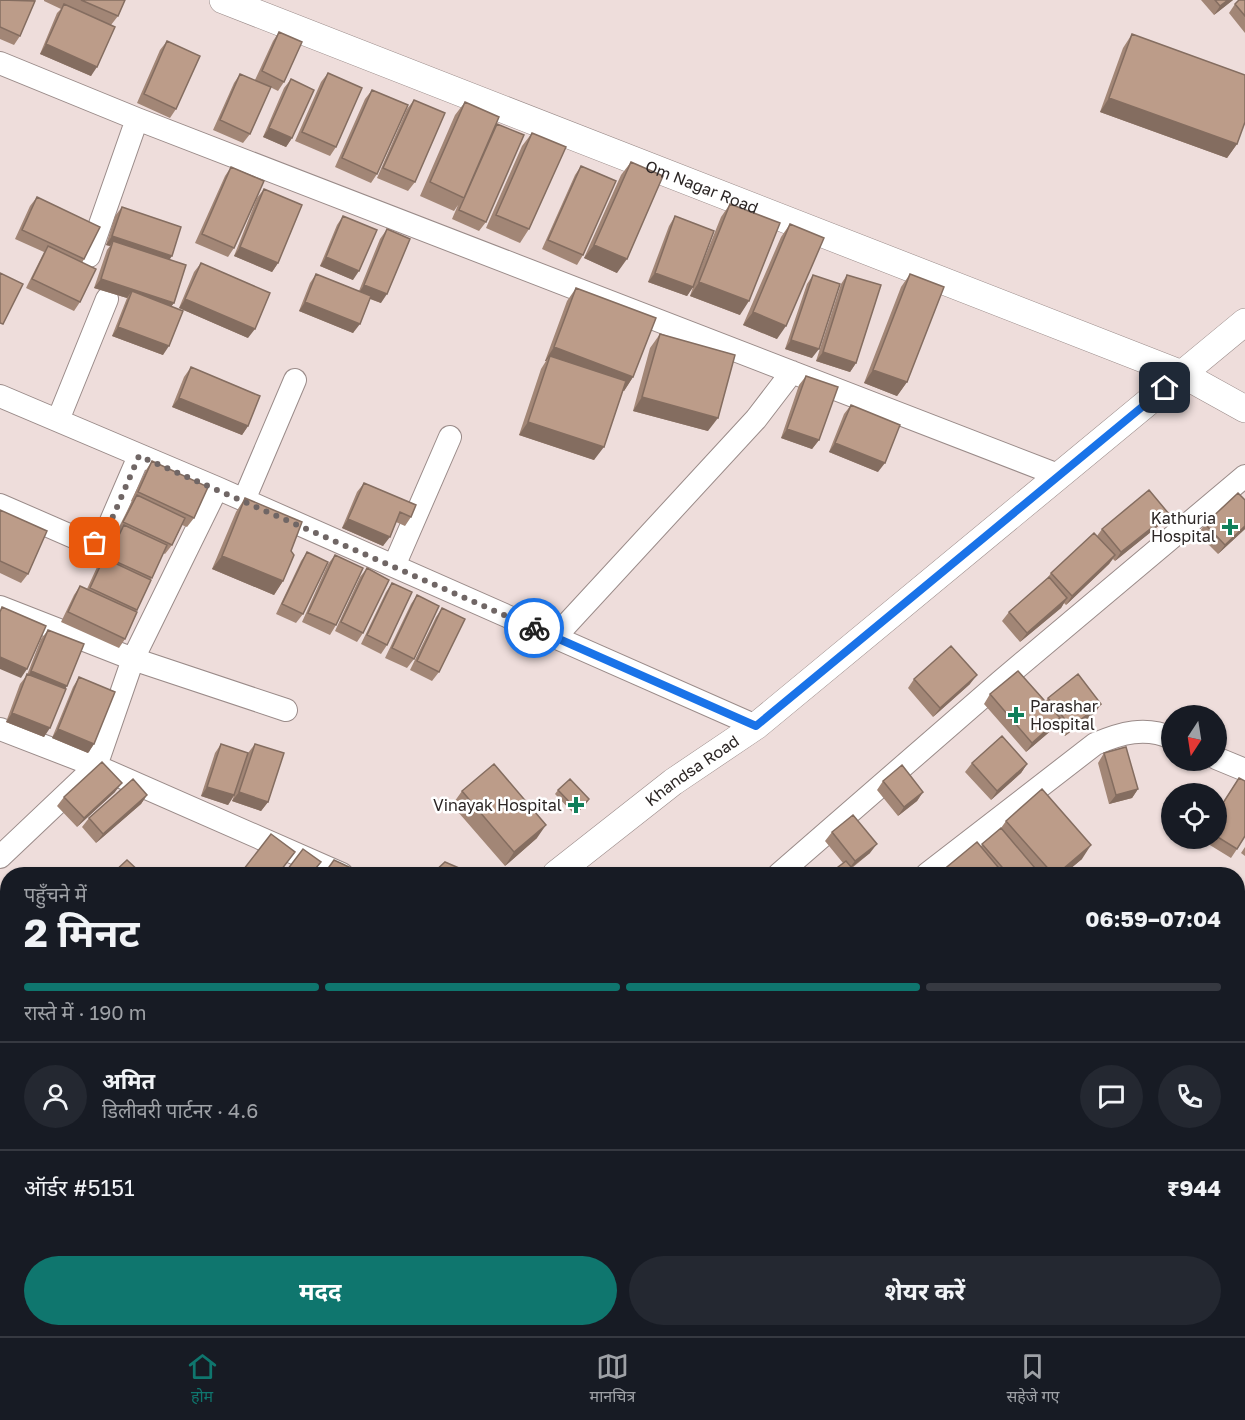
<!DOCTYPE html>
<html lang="hi">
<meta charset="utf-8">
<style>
:root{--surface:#171b24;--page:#242831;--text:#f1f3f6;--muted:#9ea1a6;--line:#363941;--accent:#0f766e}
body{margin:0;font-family:"Golos Text","Noto Sans Devanagari",sans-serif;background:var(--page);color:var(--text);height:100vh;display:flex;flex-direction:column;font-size:22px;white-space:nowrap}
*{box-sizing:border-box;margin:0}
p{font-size:20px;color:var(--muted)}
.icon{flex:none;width:33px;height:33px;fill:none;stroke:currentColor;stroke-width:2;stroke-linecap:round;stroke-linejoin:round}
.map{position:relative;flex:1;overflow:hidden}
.drawer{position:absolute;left:0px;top:867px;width:1245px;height:470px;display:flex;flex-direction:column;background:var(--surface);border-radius:24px 24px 0 0;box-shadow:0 2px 4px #0004}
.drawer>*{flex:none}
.needle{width:39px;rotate:192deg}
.controls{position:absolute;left:1161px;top:705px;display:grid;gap:12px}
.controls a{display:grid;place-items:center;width:66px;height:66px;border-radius:50%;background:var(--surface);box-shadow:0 2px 4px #0004;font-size:30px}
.pin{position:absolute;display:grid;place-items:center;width:51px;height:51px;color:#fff;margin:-26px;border-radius:12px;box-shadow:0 3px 9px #0006}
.courier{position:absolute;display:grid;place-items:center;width:60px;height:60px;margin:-30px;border:4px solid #1a73e8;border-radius:50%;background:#fff;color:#222;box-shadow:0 2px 8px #0007}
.head em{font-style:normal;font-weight:700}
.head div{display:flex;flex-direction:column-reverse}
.head{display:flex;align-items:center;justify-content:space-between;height:102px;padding:0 24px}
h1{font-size:39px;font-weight:700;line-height:45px}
.bar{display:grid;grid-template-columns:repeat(4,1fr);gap:9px 6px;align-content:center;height:72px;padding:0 24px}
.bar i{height:8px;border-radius:4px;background:var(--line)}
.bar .current{background:var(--accent)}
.bar p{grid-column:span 4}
.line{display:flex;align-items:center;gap:15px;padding:0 24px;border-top:2px solid var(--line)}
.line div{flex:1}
.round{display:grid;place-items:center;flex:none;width:63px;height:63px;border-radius:32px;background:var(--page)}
.cta{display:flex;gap:12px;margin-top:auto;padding:12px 24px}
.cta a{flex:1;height:69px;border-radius:36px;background:var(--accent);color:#fff;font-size:24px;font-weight:700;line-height:69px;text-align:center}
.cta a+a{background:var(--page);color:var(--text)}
.tab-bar{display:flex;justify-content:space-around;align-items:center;height:84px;border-top:2px solid var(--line);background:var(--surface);font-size:16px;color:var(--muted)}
.tab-bar a{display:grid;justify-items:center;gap:3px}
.tab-bar .current{color:var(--accent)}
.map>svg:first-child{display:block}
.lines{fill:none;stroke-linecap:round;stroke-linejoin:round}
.minor-casing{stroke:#9a8b89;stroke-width:24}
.tertiary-casing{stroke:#9a8b89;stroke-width:28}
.minor{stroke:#fff;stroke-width:22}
.tertiary{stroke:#fff;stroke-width:27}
.wall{fill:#a28676}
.shaded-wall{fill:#846d60}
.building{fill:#bc9c89;stroke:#846d60;stroke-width:1.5}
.done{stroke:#706665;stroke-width:6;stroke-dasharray:0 10.8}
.route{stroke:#1a73e8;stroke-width:8}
.poi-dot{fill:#117f5b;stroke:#fff;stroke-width:2}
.labels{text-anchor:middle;stroke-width:5;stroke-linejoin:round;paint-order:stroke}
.street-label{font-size:16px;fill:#2c2625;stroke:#fff}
.poi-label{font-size:16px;fill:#2c2625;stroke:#fff;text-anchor:end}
</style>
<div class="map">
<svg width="1245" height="1336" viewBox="0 0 1245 1336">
<rect width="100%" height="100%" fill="#eedddb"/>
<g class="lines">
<defs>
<path id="minor" d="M0,63L137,119L1058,475
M89,256L137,119
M0,396L217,488L756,726
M58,420L107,299
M244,500L295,380
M0,505L85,542L95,543L102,538L108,528L139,456
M394,566L450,437
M0,607L133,659L286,710
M555,637L756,419L792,372
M0,729L96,766L342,874
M1216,758L1245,770
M0,857L96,766L133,659L217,488
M779,874L1001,681L1245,476
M927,874L1095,744C1121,733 1145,726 1172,738
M0,1091L8,1084
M0,1148L8,1156
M285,1329L291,1336
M954,1329L971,1336
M204,1336L211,1329
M465,1336L474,1329
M579,1336L581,1329
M786,1336L789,1329
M1112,1336L1114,1329"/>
<g id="tertiary">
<path id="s1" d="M223,0L1182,374L1245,409"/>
<path id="s2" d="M556,874L673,782L756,726L1245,322"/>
<path d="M29,1336L36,1329"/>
</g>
</defs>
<!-- minor casing -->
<use href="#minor" class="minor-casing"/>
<!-- tertiary casing -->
<use href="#tertiary" class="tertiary-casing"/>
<!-- minor -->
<use href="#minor" class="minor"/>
<!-- tertiary -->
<use href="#tertiary" class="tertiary"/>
</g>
<!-- wall -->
<path class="wall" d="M0,0H35L20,36L14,45L0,39Z
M44,0H125L118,16L111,25L91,76L40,54L57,13L61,9L44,1Z
M1201,0H1233L1214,15Z
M1245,0V33L1229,13L1235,4Z
M279,32L284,82L278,91L270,87L250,134L243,143L213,130L234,83L240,74L255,80L273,41Z
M1132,34L1237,144L1227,158L1100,112L1123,48Z
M167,41L176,109L170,118L137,103L160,50Z
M328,73L336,147L330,156L295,141L321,82Z
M291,79L292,138L286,147L263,137L284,88Z
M372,90L377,174L371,183L335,167L365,99Z
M414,100L415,182L408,191L377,178L407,109Z
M465,102L495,126L486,222L479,231L452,219L458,205L454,211L420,196L455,115Z
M532,133L529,229L520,243L486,228L522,146Z
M631,162L617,273L584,258L621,175Z
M581,166L583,255L577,265L542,249L575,175Z
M231,167L234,248L228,257L195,243L225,176Z
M264,189L278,263L272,272L234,256L257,198Z
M37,197L84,259L82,263L80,302L74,311L26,288L44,252L15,239L30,206Z
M730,204L740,315L690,296L693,287L687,296L648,282L669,226L675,216L694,284L721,217Z
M122,207L170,260L174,303L171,306L163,355L112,336L127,298L94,288L107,250L110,246L106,245L115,216Z
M343,216L353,280L320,266L337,225Z
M790,224L777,339L743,325L781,237Z
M387,229L381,303L370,299L353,333L299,311L310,283L316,274L359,291L380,239Z
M201,263L248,338L179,308L194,272Z
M910,274L907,382L897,396L864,383L901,287Z
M813,275L812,358L785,349L807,284Z
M847,275L856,363L850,372L816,361L841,284Z
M576,288L633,377L624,391L623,390L594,460L519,435L541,369L546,361H545L567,301Z
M660,334L708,431L633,411L650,348Z
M191,367L248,426L242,435L172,407L184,377Z
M806,376L819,440L812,449L781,438L799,385Z
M851,405L878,472L829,452L844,414Z
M152,461L194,518L187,527L182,525L172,545L165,554L163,553L136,612L125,639L119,648L61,622L74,595L80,586L87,589L97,567L104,558L106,559L119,532L117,531L132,501H131L146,470Z
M364,483L411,517L405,526L396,522L383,546L342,528L357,492Z
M245,498L291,551L283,581L274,595L212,569L236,512Z
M0,510L28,574L21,583L0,573Z
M1162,523L1115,561L1113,559L1109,564L1066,605L1064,603L1061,608L1020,642L1002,621L1009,612L1046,580L1051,573L1097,536L1102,529Z
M1205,524L1245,529L1218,554L1198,534Z
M307,552L303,614L296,623L276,614L301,561Z
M335,555L336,625L330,635L302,622L328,564Z
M367,568L363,633L357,642L335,631L360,577Z
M392,583L387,645L381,654L361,644L386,592Z
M417,595L414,659L407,668L385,658L411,604Z
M442,608L439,672L432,681L410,670L436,617Z
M48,630L67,686L65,689L44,737L6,722L20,684L27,675L41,639Z
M79,677L94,744L88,753L52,738L73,687Z
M914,679L970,684L933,717L908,688Z
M990,694L1045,702L1048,698L1095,713L1065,736L1056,725L1054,728L1026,752L984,704Z
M221,744L248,753L255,744L268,802L261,811L232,801L234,796L228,805L201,796L215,753Z
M1104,753L1138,789L1132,798L1109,804L1098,763Z
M972,763L1027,764L1021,773L991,800L965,772Z
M1239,778L1237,849L1231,858L1200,839L1216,838V813Z
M883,781L923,792L917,801L898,816L877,790Z
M558,790L589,799L586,804L575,815L555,794Z
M462,791L537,838L505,866L452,805Z
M115,792L77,827L57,806L64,797Z
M147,795L141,804L96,843L82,827L89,818Z
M1006,821L1082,859L1064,874H939L942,871L981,846L1001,828Z
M832,832L870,853L852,868L843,863L825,841Z
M1245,847V856L1241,853Z
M8,906V948L0,940V913Z
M1245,1050V1101L1238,1099V1077L1244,1058L1243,1057Z
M8,1098V1125L0,1117V1106Z
M296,1329H335L328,1336H303Z
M591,1329H616L633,1336H587Z
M1163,1329H1200L1198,1336H1161Z
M1203,1329H1238L1245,1336H1201Z"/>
<!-- shaded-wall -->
<path class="shaded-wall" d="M1228,0H1233L1214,15L1220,6Z
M46,44L97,67L91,76L40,54Z
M1109,98L1237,144L1227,158L1100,112Z
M269,128L292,138L286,147L263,137Z
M112,236L172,256L166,265L113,241L110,246L106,245Z
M594,245L627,259L617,273L584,258Z
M240,247L278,263L272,272L234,256Z
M326,257L359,271L353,280L320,266Z
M655,273L693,287L687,296L648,282Z
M101,279L174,303L167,312L132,291L127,298L94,288Z
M699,282L749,301L740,315L690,296Z
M364,285L387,294L381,303L358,294Z
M185,299L255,329L248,338L179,308Z
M305,302L360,324L353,333L299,311Z
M753,312L786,326L777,339L743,325Z
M118,327L169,346L163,355L112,336Z
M791,340L819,349L812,358L785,349Z
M554,347L633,377L624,391L548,362L550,356L546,361H545Z
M823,352L856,363L850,372L816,361Z
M873,370L907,382L897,396L864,383Z
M642,397L718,418L708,431L633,411Z
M179,398L248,426L242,435L172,407Z
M528,422L604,447L594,460L519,435Z
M787,429L819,440L812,449L781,438Z
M835,443L885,463L878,472L829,452Z
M1169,514L1162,523L1115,561L1121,552Z
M348,519L390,537L383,546L342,528Z
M1245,526V529L1218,554L1225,545Z
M1115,555L1109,564L1066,605L1072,596Z
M222,556L283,581L274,595L212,569Z
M1067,598L1061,608L1020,642L1027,633Z
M0,657L27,669L21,678L0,669Z
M31,671L67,686L61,695L25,680Z
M977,675L970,684L933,717L940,708Z
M1101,704L1095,713L1065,736L1071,727Z
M12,713L50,728L44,737L6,722Z
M1060,718L1054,728L1026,752L1032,743Z
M58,729L94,744L88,753L52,738Z
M1027,764L1021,773L991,800L997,791Z
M122,783L115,792L77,827L84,818Z
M207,787L234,795L228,805L201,796Z
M1138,789L1132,798L1109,804L1116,795Z
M239,792L268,802L261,811L232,801Z
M923,792L917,801L898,816L904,807Z
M147,795L141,804L96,843L103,834Z
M546,825L537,838L505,866L514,852Z
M877,844L870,853L848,870L855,861Z
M1091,845L1082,859L1064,874H1057Z
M1238,1088L1245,1090V1101L1238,1099Z
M1238,1215L1245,1217V1228L1238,1226Z
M8,1293V1298L0,1305V1300Z
M282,1329H285L278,1336H274Z
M331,1329H335L328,1336H324Z"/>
<!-- building -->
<path class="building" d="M0,0L35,1L20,36L0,27Z
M81,0H125L118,16Z
M1215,0H1228L1220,6Z
M1239,0H1245V16L1235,4Z
M64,4L115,27L97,67L46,44Z
M279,32L302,42L284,82L262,71Z
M1132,34L1245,75V122L1237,144L1109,98Z
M167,41L200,56L176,109L144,94Z
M328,73L362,88L336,147L302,132Z
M240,74L271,87L250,134L220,120Z
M291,79L314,90L292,138L269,128Z
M372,90L408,105L377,174L342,158Z
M414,100L445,113L415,182L383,168Z
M465,102L499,117L464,198L430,182Z
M497,124L524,135L486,222L459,210Z
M532,133L566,147L529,229L496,215Z
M631,162L663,176L627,259L594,245Z
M581,166L616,181L583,255L548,240Z
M231,167L264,181L234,248L202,234Z
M264,189L302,205L278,263L240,247Z
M37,197L100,227L84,259L22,230Z
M730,204L780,223L749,301L699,282Z
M122,207L181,227L172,256L112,236Z
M343,216L377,230L359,271L326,257Z
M675,216L714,231L693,287L655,273Z
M790,224L824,238L786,326L753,312Z
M387,229L410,239L387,294L364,285Z
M113,241L186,265L174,303L101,279Z
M48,246L96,269L80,302L32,279Z
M201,263L270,293L255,329L185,299Z
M0,273L23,284L3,324L0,323Z
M316,274L371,296L360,324L305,302Z
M910,274L944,287L907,382L873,370Z
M813,275L840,284L819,349L791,340Z
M847,275L881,285L856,363L823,352Z
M576,288L656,318L633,377L554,347Z
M132,291L183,311L169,346L118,327Z
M660,334L735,355L718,418L642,397Z
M550,356L626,381L604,447L528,422Z
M191,367L260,396L248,426L179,398Z
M806,376L838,387L819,440L787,429Z
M851,405L900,425L885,463L835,443Z
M152,461L208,487L194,518L138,492Z
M364,483L416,505L411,517L400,512L390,537L348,519Z
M1149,490L1169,514L1121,552L1102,529Z
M1238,493L1245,500V526L1225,545L1205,524Z
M137,495L185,518L172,545L123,522Z
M245,498L302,522L291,551L294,555L283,581L222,556Z
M0,510L47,531L28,574L0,561Z
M124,525L167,545L152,578L108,558Z
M1094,533L1115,555L1072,596L1051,573Z
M307,552L328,562L303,614L282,604Z
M335,555L363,568L336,625L308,613Z
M104,558L151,580L137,610L90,588Z
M367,568L389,580L363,633L341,622Z
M1049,577L1067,598L1027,633L1009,612Z
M392,583L412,592L387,645L367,635Z
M80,586L137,612L125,639L68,612Z
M417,595L439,606L414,659L392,648Z
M2,607L46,626L27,669L0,657V612Z
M442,608L465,619L439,672L417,661Z
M48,630L84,644L67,686L31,671Z
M951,646L977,675L940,708L914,679Z
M1018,671L1060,718L1032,743L990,694Z
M27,674L66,689L50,728L12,713Z
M1078,674L1101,704L1071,727L1048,698Z
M79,677L115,692L94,744L58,729Z
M1002,736L1027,764L997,791L972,763Z
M221,744L248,753L234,795L207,787Z
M255,744L284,753L268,802L239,792Z
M1126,747L1138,789L1116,795L1104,753Z
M102,762L122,783L84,818L64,797Z
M494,764L546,825L514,852L462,791Z
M902,765L923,792L904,807L883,781Z
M1239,778L1245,781V836L1237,849L1216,836V814Z
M133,779L147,795L103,834L89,818Z
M570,779L589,799L578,811L558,790Z
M1042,789L1091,845L1057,874H1053L1006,821Z
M853,815L877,844L855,861L832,832Z
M1001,828L1040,874H1008L982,844Z
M271,834L295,852L278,874H240Z
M977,842L1003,873L1002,874H945L942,871Z
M303,849L321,862L311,874H284Z
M127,860L142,874H112Z
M334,860L364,874H324Z
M846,861L857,874H829Z
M445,862L473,874H432Z
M8,906V932L0,924V913Z
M1245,1064V1090L1238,1088Z
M8,1098V1109L2,1103Z
M1238,1169L1245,1171V1217L1238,1215Z
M0,1242L8,1251V1293L0,1300Z
M1238,1318L1245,1320V1336H1205L1207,1329H1238Z
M233,1329H282L274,1336H225Z
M319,1329H331L325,1335Z
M594,1329H616L633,1336H591Z
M1167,1329H1200L1198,1336H1166Z
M293,1330L298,1336H286Z"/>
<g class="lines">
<!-- done -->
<path class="done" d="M95,543L102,538L108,528L139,456L534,628"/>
<!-- route -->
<path class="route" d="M534,628L756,726L1165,388"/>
</g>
<!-- markers -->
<g class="poi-dot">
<path d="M1227 518h6v6h6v6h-6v6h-6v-6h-6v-6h6z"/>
<path d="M1013 706h6v6h6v6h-6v6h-6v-6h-6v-6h6z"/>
<path d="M573 796h6v6h6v6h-6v6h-6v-6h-6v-6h6z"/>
</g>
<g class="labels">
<!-- street labels -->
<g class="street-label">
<text dy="6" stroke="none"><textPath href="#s1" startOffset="514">Om Nagar Road</textPath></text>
<text dy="6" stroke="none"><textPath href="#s2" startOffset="171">Khandsa Road</textPath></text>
</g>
<!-- poi labels -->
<g class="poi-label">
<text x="1216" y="524">Kathuria<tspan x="1216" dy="18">Hospital</tspan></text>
<text x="1030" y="712" text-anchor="start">Parashar<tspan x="1030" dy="18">Hospital</tspan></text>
<text x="562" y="811">Vinayak Hospital</text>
</g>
</g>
</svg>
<div class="controls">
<a><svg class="needle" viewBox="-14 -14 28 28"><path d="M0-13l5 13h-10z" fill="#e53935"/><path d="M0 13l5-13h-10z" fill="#9ea1a6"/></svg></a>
<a><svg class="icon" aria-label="locate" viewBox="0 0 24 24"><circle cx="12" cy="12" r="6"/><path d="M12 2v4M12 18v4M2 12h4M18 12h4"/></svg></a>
</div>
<div class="pin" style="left:95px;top:543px;background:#ea580c"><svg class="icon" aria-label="bag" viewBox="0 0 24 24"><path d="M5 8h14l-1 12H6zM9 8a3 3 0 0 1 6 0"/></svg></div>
<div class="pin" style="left:1165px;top:388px;background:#1f2937"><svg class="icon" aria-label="home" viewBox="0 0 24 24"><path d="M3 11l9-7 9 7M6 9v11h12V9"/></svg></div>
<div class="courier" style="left:534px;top:628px"><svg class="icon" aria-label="bike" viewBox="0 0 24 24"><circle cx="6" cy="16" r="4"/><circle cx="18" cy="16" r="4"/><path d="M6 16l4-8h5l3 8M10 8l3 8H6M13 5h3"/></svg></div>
<section class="drawer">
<div class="head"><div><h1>2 मिनट</h1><p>पहुँचने में</p></div><em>06:59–07:04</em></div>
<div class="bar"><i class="current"></i><i class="current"></i><i class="current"></i><i></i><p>रास्ते में · 190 m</p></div>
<div class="line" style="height:108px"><a class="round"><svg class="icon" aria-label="person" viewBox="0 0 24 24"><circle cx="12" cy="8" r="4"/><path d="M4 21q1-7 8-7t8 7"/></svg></a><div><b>अमित</b><p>डिलीवरी पार्टनर · 4.6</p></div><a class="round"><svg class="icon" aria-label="chat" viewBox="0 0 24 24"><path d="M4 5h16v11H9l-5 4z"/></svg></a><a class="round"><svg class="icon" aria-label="phone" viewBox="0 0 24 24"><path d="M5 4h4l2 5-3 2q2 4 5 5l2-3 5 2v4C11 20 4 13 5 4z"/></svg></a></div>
<div class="line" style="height:78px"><div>ऑर्डर #5151</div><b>₹944</b></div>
<div class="cta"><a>मदद</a><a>शेयर करें</a></div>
</section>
</div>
<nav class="tab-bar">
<a class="current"><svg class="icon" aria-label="home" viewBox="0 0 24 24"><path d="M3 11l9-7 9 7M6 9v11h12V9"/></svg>होम</a>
<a><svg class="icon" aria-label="map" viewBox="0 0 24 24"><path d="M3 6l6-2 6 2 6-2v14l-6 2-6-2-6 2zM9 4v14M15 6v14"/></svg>मानचित्र</a>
<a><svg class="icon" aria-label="saved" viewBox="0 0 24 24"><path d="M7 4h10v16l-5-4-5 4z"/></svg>सहेजे गए</a>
</nav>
